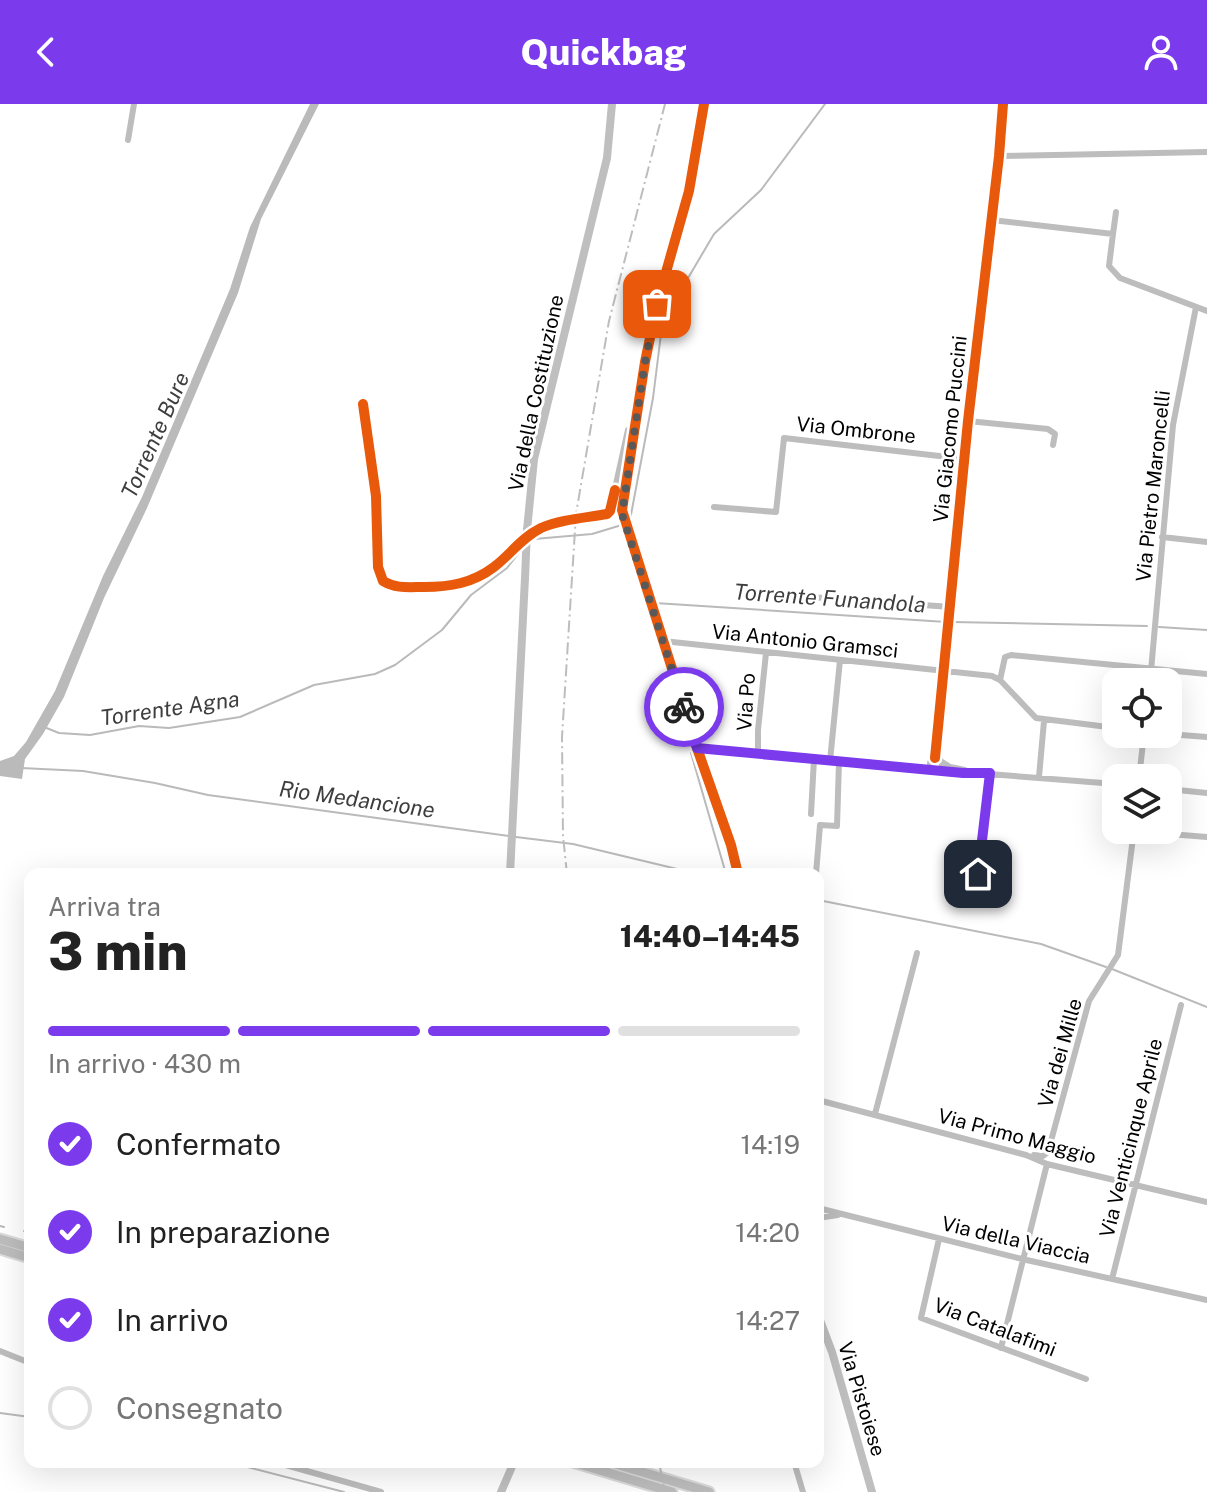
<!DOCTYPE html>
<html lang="it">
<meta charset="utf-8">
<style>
:root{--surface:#fff;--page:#f2f2f2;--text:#222;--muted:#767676;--line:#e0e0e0;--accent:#7c3aed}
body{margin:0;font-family:"Public Sans",sans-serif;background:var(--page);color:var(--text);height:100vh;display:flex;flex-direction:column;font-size:30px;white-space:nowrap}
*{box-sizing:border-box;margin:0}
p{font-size:26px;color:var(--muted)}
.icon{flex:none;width:44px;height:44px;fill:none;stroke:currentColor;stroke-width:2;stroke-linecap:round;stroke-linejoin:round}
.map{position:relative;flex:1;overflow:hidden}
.side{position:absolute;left:24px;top:764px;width:800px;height:600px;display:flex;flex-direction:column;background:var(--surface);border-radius:16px;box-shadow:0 8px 32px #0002}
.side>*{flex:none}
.fabs{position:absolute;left:1102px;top:564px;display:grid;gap:16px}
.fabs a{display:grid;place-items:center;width:80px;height:80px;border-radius:16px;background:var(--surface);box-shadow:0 8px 32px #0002;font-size:40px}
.pin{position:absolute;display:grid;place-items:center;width:68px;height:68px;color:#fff;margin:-34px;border-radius:16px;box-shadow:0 4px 12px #0006}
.courier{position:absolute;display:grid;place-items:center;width:80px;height:80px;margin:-40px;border:6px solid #7c3aed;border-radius:50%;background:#fff;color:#222;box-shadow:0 2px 10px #0007}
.headline em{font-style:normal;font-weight:800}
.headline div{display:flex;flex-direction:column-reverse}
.headline{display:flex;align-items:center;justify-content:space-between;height:136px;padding:0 24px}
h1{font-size:52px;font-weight:800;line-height:60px}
.bar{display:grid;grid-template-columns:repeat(4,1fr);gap:12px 8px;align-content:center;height:96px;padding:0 24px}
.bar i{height:10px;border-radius:6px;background:var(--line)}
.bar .on{background:var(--accent)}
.bar p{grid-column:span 4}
ol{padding:0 24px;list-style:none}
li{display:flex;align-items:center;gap:24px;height:88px}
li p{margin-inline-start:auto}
li .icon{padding:8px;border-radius:50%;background:var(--accent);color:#fff;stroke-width:4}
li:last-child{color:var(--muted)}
li i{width:44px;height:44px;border:4px solid var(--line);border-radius:50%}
header{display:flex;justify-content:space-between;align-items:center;height:104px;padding:0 24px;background:var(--accent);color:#fff;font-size:36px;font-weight:800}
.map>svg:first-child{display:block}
.water{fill:#bababa}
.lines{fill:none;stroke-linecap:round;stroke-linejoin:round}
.stream{stroke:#bababa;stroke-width:2}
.primary-casing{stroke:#dbdbdb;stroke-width:13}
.street{stroke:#bdbdbd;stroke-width:6}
.secondary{stroke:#bfbfbf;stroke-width:8}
.primary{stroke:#bdbdbd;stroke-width:9}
.rail{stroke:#bdbdbd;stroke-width:2;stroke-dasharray:12 4 2 4;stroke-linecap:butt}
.secondary-bridge{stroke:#bfbfbf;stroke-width:8}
.cycleway-casing{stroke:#fff;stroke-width:15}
.cycleway{stroke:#e8590c;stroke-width:10}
.done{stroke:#595959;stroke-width:8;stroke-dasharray:0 14.4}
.route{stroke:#7c3aed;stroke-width:10}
.labels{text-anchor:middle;stroke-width:6;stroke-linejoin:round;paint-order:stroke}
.street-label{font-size:20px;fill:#000;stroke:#fff}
.water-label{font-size:22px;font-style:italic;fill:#3e3e3e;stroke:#fff}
</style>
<header><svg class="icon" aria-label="back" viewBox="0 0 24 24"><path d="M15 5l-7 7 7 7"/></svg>Quickbag<svg class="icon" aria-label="person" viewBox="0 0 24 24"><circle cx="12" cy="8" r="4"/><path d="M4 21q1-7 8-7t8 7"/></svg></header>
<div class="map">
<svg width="1207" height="1388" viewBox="0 0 1207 1388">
<rect width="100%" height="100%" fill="#fff"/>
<!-- water -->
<path class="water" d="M310,0H319L261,115L238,189L147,404L104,494L64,593L43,630L25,655L22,675L0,672V657L14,652L26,638L55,587L103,472L142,393L209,235L230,185L250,123Z"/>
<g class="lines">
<!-- stream -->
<path class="stream" d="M630,416L653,294L662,222L668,208L714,130L761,86L825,0
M530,439L534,435L592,430L625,420
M646,498L673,587
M655,499L946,518
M952,518L1147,522
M1159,523L1207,526
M44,623L59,629L90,631L139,622L169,624L240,613L314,581L375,570L395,561L442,526L471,491L507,464L522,445
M691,649L726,770
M21,664L83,667L155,679L208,691L509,732
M516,733L573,740L698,770
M818,796L1041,840L1106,863
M1112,865L1207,903
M0,1122L4,1123
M24,1127L30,1129
M0,1309L30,1313
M228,1358L344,1388"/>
<defs>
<path id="primary" d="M0,1135L30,1144
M0,1145L30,1154
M573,1358L672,1388
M609,1358L709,1388"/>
</defs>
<!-- primary casing -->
<use href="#primary" class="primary-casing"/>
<!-- street -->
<path class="street" d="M128,36L134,0
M999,52L1207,48
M992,116L1113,130L1109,162L1120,174L1207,207
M1113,130L1116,108
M363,300L376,392L378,463L383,477L397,484L457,481L494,463L518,438L544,423L567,415L607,410L610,407L628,326L636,321
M968,317L1048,325L1055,330L1053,341
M714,403L776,408L784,334L965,355
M1162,433L1207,438
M781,491L951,503
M663,537L992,572L1000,576L1036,614L1116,624
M1000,576L1005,553L1011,551L1207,570
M1150,578L1173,321L1196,203
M1168,630L1207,633
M697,644L934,666
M758,650V626L766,549
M930 660a6 6 0 1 1 12 0a6 6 0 1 1-12 0Z
M935,654L968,317L999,52L1003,0
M830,657L840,556
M942,658L950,663L965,666
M937,666L1116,680
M1039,673L1044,617
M1139,674L1144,630
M1168,685L1207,689
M811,710L814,655
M1134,734L1157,729L1207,733
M816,770L820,721L837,722L839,658
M978,770L990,669
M818,996L1026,1051L1047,1060L1207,1098
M875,1010L917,849
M1034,1051L1043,1052L1048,1048L1089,897L1118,851L1134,726
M818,1104L1022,1155L1207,1196
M818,1114L838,1111
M939,1135L921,1214L1086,1275
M1112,1175L1181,901
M1001,1244L1047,1060
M0,1247L30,1259
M275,1358L381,1388
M794,1358L803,1388"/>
<!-- secondary -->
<path class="secondary" d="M704,0L689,87L657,200L645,258L622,406L697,644L731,741L738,770
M527,426L534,355L607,54L612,0
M510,770L525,474
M818,1211L832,1248L872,1388
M501,1388L514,1358"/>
<!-- primary -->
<use href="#primary" class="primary"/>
<!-- rail -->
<path class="rail" d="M567,770L563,732L562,633L576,410L609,217L665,0
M659,1358L665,1388"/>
<!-- secondary-bridge -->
<path class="secondary-bridge" d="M525,474L527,426"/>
<defs>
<path id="cycleway" d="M704,0L689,87L657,200L645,258L622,406L697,644L731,741L738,770
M363,300L376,392L378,463L383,477C396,485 409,483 424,483C450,483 473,479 494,463C511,450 521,434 541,424C562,415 585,414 607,410L610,407L615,386
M935,654L968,317L999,52L1003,0"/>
</defs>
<!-- cycleway casing -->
<use href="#cycleway" class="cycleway-casing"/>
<!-- cycleway -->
<use href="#cycleway" class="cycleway"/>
</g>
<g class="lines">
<!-- done -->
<path class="done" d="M657,200L645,258L622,410L684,603"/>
<!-- route -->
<path class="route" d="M684,603L697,644L963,669H990L978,770"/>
</g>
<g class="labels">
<!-- street labels -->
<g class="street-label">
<text transform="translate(536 289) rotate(-78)" y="7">Via della Costituzione</text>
<text transform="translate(950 325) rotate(-84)" y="7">Via Giacomo Puccini</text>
<text transform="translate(856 326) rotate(6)" y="7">Via Ombrone</text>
<text transform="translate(1153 382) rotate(-84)" y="7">Via Pietro Maroncelli</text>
<text transform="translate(805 537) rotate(6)" y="7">Via Antonio Gramsci</text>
<text transform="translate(746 598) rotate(-86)" y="7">Via Po</text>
<text transform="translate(1060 949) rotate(-74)" y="7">Via dei Mille</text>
<text transform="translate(1017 1032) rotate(15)" y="7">Via Primo Maggio</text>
<text transform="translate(1131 1034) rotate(-76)" y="7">Via Venticinque Aprile</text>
<text transform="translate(1016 1136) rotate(13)" y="7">Via della Viaccia</text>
<text transform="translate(995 1223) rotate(21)" y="7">Via Catalafimi</text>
<text transform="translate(862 1295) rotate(73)" y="7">Via Pistoiese</text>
</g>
<!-- water labels -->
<g class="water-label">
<text transform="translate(155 331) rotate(-66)" y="8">Torrente Bure</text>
<text transform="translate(830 494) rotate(4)" y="8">Torrente Funandola</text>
<text transform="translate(170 604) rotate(-8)" y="8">Torrente Agna</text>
<text transform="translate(357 695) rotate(8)" y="8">Rio Medancione</text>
</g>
</g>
</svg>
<div class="fabs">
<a><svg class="icon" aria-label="locate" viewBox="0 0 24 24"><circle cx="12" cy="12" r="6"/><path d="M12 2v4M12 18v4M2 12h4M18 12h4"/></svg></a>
<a><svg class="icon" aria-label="layers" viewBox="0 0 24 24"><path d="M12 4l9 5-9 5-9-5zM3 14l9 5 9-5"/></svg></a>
</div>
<div class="pin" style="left:657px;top:200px;background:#ea580c"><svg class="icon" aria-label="bag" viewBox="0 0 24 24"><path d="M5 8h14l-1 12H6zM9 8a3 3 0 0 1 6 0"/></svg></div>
<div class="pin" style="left:978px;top:770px;background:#1f2937"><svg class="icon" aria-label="home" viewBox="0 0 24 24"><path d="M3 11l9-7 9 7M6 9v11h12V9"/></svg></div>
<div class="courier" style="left:684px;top:603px"><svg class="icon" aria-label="bike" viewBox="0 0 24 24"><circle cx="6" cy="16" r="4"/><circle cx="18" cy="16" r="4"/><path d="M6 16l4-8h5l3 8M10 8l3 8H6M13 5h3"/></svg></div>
<section class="side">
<div class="headline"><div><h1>3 min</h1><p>Arriva tra</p></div><em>14:40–14:45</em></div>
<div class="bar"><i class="on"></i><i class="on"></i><i class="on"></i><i></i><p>In arrivo · 430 m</p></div>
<ol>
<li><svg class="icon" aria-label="check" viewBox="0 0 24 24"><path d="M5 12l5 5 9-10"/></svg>Confermato<p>14:19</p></li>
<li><svg class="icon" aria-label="check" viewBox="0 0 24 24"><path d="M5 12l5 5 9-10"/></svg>In preparazione<p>14:20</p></li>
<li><svg class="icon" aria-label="check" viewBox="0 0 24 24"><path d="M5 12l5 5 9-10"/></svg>In arrivo<p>14:27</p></li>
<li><i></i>Consegnato</li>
</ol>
</section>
</div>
